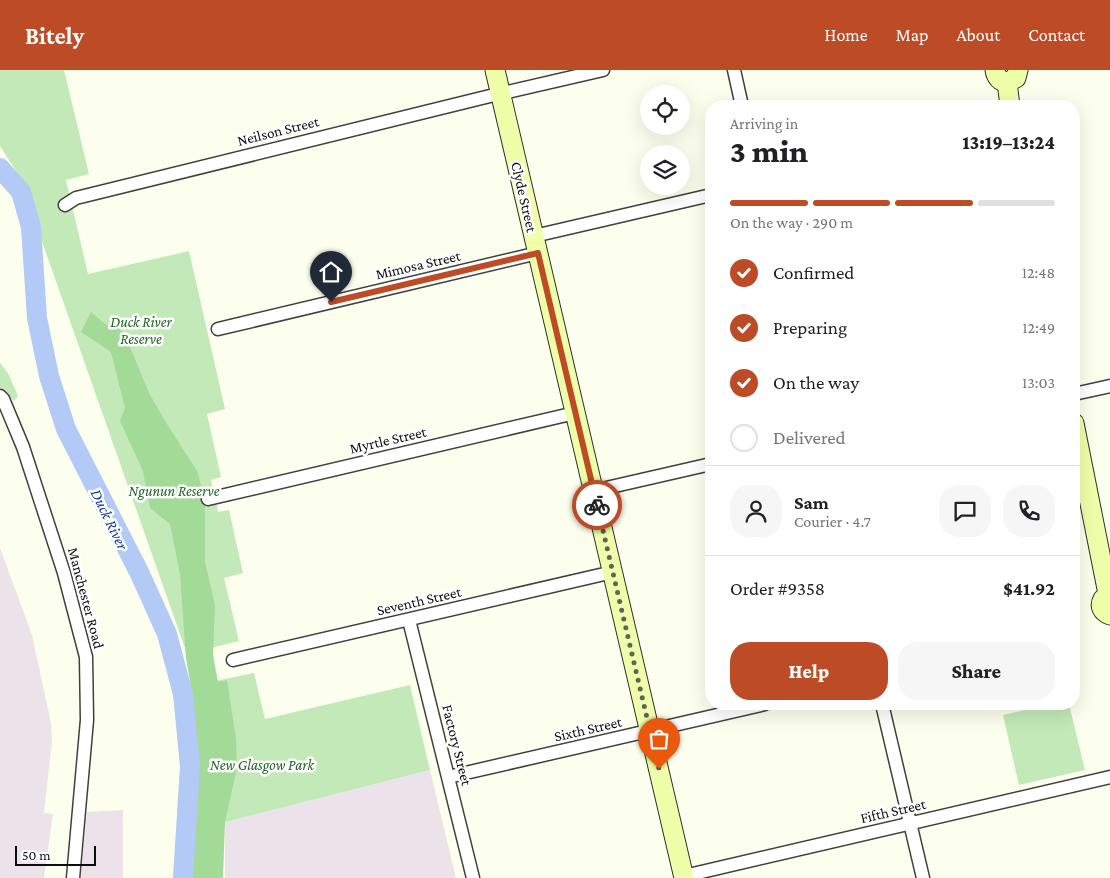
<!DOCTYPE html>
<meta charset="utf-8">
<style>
:root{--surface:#fff;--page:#f6f6f6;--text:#202124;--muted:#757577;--line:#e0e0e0;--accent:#bd4b26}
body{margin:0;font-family:"Crimson Pro",serif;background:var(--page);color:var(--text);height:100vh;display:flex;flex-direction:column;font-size:19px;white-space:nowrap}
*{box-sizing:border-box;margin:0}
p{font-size:16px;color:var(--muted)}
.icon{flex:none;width:28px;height:28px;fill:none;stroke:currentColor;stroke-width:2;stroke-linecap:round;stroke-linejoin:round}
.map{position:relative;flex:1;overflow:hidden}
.details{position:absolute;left:705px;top:30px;width:375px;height:610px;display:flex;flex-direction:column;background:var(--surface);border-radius:20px;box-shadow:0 5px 20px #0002}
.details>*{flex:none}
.controls{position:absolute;left:640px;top:15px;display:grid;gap:10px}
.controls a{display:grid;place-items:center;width:50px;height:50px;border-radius:50%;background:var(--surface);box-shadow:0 5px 20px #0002;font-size:25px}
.scale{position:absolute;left:15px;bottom:12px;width:81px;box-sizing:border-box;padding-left:5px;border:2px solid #0d0d0d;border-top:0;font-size:14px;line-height:18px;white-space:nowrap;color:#0d0d0d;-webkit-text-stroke:4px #fff;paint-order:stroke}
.pin{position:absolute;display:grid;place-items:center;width:42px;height:42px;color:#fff;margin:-51px -21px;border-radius:50% 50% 50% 0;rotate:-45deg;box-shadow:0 0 5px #0007}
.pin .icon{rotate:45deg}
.courier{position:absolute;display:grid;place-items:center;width:50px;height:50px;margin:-25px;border:4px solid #bd4b26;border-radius:50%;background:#fff;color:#222;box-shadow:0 1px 6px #0007}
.summary em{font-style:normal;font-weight:800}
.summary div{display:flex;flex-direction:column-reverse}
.summary{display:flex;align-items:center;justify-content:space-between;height:85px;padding:0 25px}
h1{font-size:32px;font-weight:800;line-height:38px}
.bar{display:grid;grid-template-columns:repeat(4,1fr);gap:8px 5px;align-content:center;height:60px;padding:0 25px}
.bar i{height:6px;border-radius:4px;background:var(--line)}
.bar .selected{background:var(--accent)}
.bar p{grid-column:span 4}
.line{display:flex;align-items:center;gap:12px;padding:0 25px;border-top:1px solid var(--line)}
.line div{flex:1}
.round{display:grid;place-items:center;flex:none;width:52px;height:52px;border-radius:20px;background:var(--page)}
ol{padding:0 25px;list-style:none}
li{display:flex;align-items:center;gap:15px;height:55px}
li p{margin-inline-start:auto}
li .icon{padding:5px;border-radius:50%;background:var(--accent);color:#fff;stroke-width:4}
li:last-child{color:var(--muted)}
li i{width:28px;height:28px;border:2px solid var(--line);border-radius:50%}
.button{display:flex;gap:10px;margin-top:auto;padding:10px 25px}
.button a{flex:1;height:58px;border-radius:20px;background:var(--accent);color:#fff;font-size:20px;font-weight:800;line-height:58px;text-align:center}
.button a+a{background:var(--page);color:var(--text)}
header{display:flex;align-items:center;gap:30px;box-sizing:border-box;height:70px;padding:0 25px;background:var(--accent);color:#fff}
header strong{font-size:24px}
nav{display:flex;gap:28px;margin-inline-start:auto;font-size:18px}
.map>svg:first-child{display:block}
.industrial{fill:#ece2ea}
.green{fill:#c3e9b8}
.forest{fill:#a2da97}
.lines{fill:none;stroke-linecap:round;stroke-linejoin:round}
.river{stroke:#b3c9f6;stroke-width:20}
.street-casing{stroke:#404040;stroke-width:15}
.secondary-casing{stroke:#2f2f2f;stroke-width:21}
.street{stroke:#fff;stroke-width:12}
.secondary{stroke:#efffa9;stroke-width:19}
.done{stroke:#61625c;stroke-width:5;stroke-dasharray:0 9}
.route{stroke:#bd4b26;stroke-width:6}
.labels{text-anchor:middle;stroke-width:5;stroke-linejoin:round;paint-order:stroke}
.street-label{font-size:15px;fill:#0d0d0d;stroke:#fff}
.park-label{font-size:15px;font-style:italic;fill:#1e6524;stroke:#fff}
.water-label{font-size:16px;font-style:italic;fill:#173c9f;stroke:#fff}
</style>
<header>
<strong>Bitely</strong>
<nav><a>Home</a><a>Map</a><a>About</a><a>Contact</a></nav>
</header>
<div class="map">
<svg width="1110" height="808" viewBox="0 0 1110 808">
<rect width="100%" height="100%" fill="#fdffee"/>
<!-- industrial -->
<path class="industrial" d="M0,478L32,565L51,653L52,671L44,743L53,744L44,808H0Z
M430,700L456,808H225V752Z
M123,740V808H80L87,742Z"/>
<!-- green -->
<path class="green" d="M0,0H64L89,104L66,110L88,204L189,181L225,339L207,344L221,407L211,410L218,442L229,440L243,503L224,508L239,571L187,584L19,106L0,76Z
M0,293L8,303L18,326L14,331L0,318Z
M254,603L265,649L410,615L430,700L225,752L200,614Z
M1051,634H1069L1085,700L1019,715L1003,645Z"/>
<!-- forest -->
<path class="forest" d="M91,242L105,254L121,260L128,272L149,323L165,351L197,401L205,430V492L215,535L213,585L218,612L227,610L236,669L237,698L225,752L223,808H187L197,671L191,617L186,588L180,504L170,454L150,438L143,401L120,351L125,338L111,282L81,262Z"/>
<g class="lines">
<!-- river -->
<path class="river" d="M0,98L21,122L31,157L37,248L49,306L66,359L140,504L167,564L183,624L190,696L183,808"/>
<defs>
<path id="street" d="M734,0L742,36
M65,135L76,128L490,26L603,0
M534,166L711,125
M218,259L538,183
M1074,324L1110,316
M0,326L3,329L23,377L64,503L86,587L87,650L73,808
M593,421L711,394
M208,429L575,343
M409,550L473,808
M233,590L613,502
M882,634L923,808
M448,707L765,634
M684,806L1110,707"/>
<path id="secondary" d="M495,0L684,808
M995,0C996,7 1000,12 1007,12L1016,8L1018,0
M1007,12L1010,36
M1074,353L1108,524
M1110,524L1103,529C1099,536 1102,542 1110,545"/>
</defs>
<!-- street casing -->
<use href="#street" class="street-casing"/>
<!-- secondary casing -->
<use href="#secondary" class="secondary-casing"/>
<!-- street -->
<use href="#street" class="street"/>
<!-- secondary -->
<use href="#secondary" class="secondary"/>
</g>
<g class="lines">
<!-- done -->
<path class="done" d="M597,435L659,699"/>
<!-- route -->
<path class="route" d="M331,232L538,183L597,435"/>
</g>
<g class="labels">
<!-- street labels -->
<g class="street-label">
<text transform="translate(278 61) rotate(-14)" y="5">Neilson Street</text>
<text transform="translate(524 127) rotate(77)" y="5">Clyde Street</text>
<text transform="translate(418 195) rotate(-13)" y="5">Mimosa Street</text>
<text transform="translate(388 370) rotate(-13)" y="5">Myrtle Street</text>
<text transform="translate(86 528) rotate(75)" y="5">Manchester Road</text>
<text transform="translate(419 531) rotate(-13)" y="5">Seventh Street</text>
<text transform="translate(588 659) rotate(-13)" y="5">Sixth Street</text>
<text transform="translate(457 675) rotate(76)" y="5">Factory Street</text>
<text transform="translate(893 741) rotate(-13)" y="5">Fifth Street</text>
</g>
<!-- park labels -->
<g class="park-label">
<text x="141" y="257">Duck River<tspan x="141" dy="17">Reserve</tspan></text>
<text x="174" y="426">Ngunun Reserve</text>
<text x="262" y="700">New Glasgow Park</text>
</g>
<!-- water labels -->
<g class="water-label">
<text transform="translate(110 449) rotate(64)" y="6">Duck River</text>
</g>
</g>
</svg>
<div class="controls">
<a><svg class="icon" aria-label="locate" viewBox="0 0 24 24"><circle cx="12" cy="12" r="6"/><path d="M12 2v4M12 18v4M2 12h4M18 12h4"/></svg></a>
<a><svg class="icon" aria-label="layers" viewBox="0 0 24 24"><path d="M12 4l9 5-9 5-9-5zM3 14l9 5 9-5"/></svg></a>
</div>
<div class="scale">50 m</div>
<div class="pin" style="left:659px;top:699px;background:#ea580c"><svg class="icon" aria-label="bag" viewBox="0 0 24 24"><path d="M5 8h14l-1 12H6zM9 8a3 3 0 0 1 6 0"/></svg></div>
<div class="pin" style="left:331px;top:232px;background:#1f2937"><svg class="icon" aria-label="home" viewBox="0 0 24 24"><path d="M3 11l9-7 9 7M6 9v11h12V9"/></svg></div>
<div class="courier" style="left:597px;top:435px"><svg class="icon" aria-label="bike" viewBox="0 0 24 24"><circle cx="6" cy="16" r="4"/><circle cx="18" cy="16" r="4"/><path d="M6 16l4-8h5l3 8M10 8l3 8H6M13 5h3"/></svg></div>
<section class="details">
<div class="summary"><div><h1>3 min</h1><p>Arriving in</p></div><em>13:19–13:24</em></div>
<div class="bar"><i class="selected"></i><i class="selected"></i><i class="selected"></i><i></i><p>On the way · 290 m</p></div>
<ol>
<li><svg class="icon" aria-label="check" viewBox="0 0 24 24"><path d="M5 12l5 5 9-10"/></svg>Confirmed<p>12:48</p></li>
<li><svg class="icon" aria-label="check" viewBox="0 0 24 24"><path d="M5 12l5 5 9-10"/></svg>Preparing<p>12:49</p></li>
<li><svg class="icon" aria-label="check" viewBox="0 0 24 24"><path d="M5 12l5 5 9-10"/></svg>On the way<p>13:03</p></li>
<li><i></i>Delivered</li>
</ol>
<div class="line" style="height:90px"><a class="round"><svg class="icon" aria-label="person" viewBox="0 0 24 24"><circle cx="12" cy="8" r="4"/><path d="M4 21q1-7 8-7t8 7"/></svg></a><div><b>Sam</b><p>Courier · 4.7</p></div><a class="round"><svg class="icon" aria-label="chat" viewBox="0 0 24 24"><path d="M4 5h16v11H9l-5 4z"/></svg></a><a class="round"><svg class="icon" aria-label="phone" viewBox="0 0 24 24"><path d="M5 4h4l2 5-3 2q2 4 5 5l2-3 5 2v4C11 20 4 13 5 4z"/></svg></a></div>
<div class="line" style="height:65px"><div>Order #9358</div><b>$41.92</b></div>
<div class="button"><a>Help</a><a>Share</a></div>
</section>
</div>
